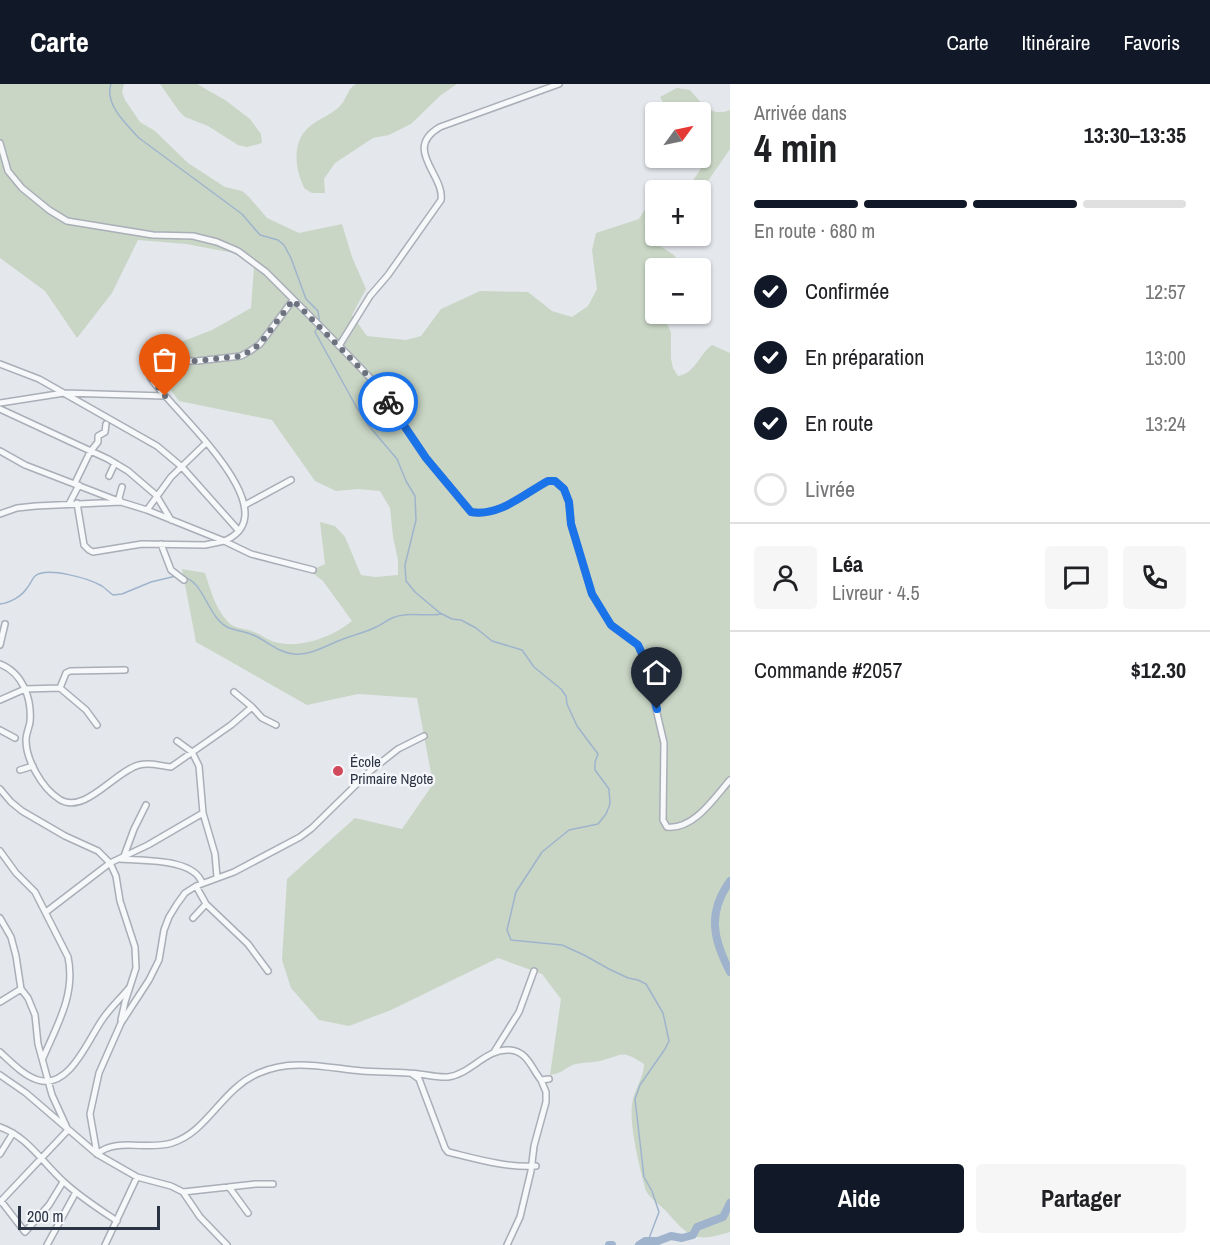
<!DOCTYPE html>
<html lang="fr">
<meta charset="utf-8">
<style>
:root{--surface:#fff;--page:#f6f6f6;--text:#202124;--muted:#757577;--line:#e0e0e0;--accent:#111827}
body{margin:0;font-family:"Archivo Narrow",sans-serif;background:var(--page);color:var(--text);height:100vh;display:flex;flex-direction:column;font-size:22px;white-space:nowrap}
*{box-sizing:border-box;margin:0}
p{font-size:20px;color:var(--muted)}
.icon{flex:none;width:33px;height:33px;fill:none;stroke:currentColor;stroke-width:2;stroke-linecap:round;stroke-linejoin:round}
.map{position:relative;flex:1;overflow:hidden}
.details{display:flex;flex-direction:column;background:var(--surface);width:480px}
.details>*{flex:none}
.needle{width:39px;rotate:57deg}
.tools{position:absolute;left:645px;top:18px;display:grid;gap:12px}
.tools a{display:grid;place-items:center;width:66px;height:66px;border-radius:6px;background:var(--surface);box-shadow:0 2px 4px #0004;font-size:30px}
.scale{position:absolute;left:18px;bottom:15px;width:142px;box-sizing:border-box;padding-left:6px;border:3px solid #2b3445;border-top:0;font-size:16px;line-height:21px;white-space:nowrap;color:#2b3445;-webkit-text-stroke:4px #f4f6f9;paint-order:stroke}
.pin{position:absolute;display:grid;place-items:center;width:51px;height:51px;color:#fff;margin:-62px -26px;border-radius:50% 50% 50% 0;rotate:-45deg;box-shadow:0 0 6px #0007}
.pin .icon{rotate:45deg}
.courier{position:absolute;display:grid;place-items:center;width:60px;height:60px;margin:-30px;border:4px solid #1a73e8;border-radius:50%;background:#fff;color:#222;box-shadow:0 2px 8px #0007}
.overview em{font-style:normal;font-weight:700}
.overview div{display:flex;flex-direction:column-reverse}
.overview{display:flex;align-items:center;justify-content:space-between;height:102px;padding:0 24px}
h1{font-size:39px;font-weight:700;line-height:45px}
.bar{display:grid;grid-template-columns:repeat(4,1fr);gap:9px 6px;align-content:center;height:72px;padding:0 24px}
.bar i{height:8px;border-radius:4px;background:var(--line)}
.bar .active{background:var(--accent)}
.bar p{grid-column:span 4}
.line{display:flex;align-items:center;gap:15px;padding:0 24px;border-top:2px solid var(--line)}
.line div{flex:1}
.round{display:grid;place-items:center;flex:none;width:63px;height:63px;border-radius:6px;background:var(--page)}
ol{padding:0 24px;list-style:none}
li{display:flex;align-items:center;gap:18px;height:66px}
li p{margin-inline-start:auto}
li .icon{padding:6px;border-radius:50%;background:var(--accent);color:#fff;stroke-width:4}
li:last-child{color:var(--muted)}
li i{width:33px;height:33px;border:3px solid var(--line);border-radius:50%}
.cta{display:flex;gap:12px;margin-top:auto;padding:12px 24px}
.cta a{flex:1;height:69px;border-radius:6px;background:var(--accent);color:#fff;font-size:24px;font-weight:700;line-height:69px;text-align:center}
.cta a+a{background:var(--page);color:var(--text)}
header{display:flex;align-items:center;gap:36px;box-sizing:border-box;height:84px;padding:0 30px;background:var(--accent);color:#fff}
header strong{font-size:28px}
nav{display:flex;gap:33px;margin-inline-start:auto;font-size:21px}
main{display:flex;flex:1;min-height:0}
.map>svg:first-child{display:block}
.green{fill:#c9d6c5}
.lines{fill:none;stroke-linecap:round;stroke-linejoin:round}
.stream{stroke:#9fb4cc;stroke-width:1.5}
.river{stroke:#9fb4cc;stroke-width:8}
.minor-casing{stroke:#a9aeb7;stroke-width:8}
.minor{stroke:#f7f8fa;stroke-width:5}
.done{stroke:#6c737f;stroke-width:6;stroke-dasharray:0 10.8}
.route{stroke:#1a73e8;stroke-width:8}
.poi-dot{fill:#d1495b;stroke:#f4f6f9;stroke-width:2}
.labels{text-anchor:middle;stroke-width:5;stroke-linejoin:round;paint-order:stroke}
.poi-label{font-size:15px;fill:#2b3445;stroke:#f4f6f9;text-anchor:start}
</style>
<header>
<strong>Carte</strong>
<nav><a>Carte</a><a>Itinéraire</a><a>Favoris</a></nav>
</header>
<main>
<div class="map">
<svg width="730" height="1161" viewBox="0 0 730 1161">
<rect width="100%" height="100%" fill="#e4e7ec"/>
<!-- green -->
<path class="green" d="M0,0H124L122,8L125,16L140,38L155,47L188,79L225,103L242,107L249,113L267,134L299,149L342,140L352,173L366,205L352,231L367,252L406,256L421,252L441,225L480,207L528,208L552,227L572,233L588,222L597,205L592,166L596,149L639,135L649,119L655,130L656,152H660V162L674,171L682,184H656V230H662L671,248V275L673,284L678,292C696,289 699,270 712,261L730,269V1148C694,1159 690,1154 666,1127C659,1120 652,1116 646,1107C640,1085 629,1042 632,1020C634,1005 644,994 644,980C620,965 624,971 600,977C592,979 583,978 576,980C565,983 564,989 550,991L561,915L542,890L498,874L391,926L349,942L319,936L291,904L282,876L287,795L355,734L402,745L433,700L417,614L358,610L307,621L196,558L182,485L205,489C211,507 215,524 228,538C234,545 246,544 254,548C262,551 270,558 279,559C303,564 334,552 352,537L323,497L310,487L325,480L320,438L335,442L345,453L361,491L375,493L398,491V476L393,453L390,424L380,407L358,405L336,407L315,397L272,336L179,317L145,272L212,246L251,224L254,183L234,169L186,160L138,156L112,209L77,254L45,207L0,174Z
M160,0H197L225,16L250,35L261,50L262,59L247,63L238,61L208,42L185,33L179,27Z
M356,0H457L441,11L411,40L389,51L373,54L335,79L324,95L325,109H312L305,105C295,87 291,58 309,43C318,35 331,31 340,22C347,15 347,5 356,0Z
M677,4L690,6C702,19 710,34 730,26V65L701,107L687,106L707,75L703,59H701L700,28H668L660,13Z"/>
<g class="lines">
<!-- stream -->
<path class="stream" d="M111,0C104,20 127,41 139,54L242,130L260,151L278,156L284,161L291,174L306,215L318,227L320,240
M317,244L315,248L357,324L369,342L397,375L406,397L415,412L416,436L405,481L406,497L415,508L440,529L452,535L461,536L476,544L492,557L522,566L534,583L561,605L566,612L567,620L577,642L598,670L595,678V686L609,705L610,720L606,730L598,740L569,746L542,768L516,808L507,846L511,856L562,861L584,871L609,885L628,894L638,896L646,900L663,929L669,957L665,965L640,1001L635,1015L644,1093L652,1107L659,1128L648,1157
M183,493C204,497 207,532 227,543C235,547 245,547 253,551C267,557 279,569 294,570C312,572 330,559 346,554C356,550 367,548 376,543C382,541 387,536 392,534C407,527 426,533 442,530
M0,520C10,519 22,512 27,504C30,501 32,495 35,492C47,482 90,495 102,502C106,505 109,508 113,511L122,510L151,498L176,492"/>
<!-- river -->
<path class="river" d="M730,797C707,829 713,855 730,888
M609,1161H612
M639,1161L645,1157H658L671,1152L682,1154L693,1151L697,1143L723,1133L730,1119"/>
<defs>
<path id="minor" d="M0,59L8,87L22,104L49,126L67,137L153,151L193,152L217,158L238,167L266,188L323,245L378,302L426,374L471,428C499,433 524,410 548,397H555L564,405L569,418L571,440L592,510L611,541L638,561L644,574L664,659L663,736L667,743C694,746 714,714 730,696
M339,262L370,212L388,191L441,116C445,91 402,65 440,43L559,0
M0,280L39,295L157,362L182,383L239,447
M0,319L64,309L165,312
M0,325L108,375L128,387L156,411L171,436
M0,367L25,381L121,418L119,414L122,403
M109,392L115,379
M75,399L90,368L98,358V352L105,348L106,340
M77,419L84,461L89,466L93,468L142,460L205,461L224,457L251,470L313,486
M69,420L79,401
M245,421L291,396
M147,426L171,393L206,359
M0,430L17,424L36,422L121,418L147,426L224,457C294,428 168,323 150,293L154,286L168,277H197L241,272L250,267L260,260L293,216
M161,460L171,486L184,496
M0,561L5,540
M0,580C23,589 32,615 30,638C29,644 26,650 26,656C26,676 42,704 59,715C84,732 115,687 139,681C151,678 159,682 171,683L231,641L252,623
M60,604L66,589L70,587L125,586
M234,608L252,623L262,634L276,641
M0,616L25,605L60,604L86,626L97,641
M0,646L15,654
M177,657L192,668L199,682L203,729L215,770L217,793
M20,686L33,682
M0,705L11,718L22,727L65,752L98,767L110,779L116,792L120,817L135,863L136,884L125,918L121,936
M0,767L16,789L35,808L68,873C76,910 57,941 43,974
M124,772L134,745L146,721
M120,775C142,777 194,774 202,799
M196,802L206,820L248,860L268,887
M46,828L110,779L148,761L203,729
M0,834L11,853L16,872L21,905L28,914L35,931L38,960L52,1011L68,1046L0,1118
M193,834L206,820
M0,918L21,905
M0,968C11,978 24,992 38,996C69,1006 88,956 102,936C110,924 120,915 129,904
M494,968L519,928L534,887
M412,990L419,995L445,1064L448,1068C477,1075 507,1084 536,1082
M0,991L26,1009L97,1070L137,1093L171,1102L183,1108L200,1133L227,1161
M0,1043C27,1052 43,1079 64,1098C80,1113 99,1125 117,1137
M0,1070L13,1049
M97,1070L90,1030L99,989L121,939L149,896L159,876L164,846L169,833L177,820L185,809L196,802L234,788L300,753L312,744L369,688L398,665L424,652
M97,1070C117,1053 147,1067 172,1059C209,1047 221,1005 259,989C293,974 327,984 362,987C377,988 392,988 408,989C421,989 435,994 448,993C471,990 486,964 510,966C527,967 532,985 541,996L549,995
M229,1103L248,1129
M183,1108L256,1100H273
M1,1117L25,1148L49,1121L63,1098
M47,1161L76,1108
M105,1161L137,1093
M507,1161L520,1133L531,1087L534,1062L546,1018V1008L541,996"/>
</defs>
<!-- minor casing -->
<use href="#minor" class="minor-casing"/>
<!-- minor -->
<use href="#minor" class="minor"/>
</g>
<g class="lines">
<!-- done -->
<path class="done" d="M165,312L150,293L154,286L168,277H197L241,272L250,267L260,260L293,216L367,291L388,318"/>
<!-- route -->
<path class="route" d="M388,318L426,374L471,428C499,433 524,410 548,397H555L564,405L569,418L571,440L592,510L611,541L638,561L644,574L657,625"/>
</g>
<!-- markers -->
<circle class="poi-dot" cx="338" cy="687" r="6"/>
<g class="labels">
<!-- poi labels -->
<g class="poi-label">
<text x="350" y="683">École<tspan x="350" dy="17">Primaire Ngote</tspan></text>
</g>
</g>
</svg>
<div class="tools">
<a><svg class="needle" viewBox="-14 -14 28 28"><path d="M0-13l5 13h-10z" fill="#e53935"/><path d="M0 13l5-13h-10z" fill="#757577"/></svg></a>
<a>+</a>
<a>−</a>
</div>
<div class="scale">200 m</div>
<div class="pin" style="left:165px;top:312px;background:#ea580c"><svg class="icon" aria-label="bag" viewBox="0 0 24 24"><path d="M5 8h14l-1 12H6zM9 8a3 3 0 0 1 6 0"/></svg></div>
<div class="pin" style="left:657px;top:625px;background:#1f2937"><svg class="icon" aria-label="home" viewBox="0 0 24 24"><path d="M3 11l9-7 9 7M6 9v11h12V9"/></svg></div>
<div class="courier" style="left:388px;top:318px"><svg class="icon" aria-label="bike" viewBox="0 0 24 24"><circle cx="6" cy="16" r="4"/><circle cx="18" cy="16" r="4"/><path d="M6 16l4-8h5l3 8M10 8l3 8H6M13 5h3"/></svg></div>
</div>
<section class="details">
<div class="overview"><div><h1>4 min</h1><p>Arrivée dans</p></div><em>13:30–13:35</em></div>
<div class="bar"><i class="active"></i><i class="active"></i><i class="active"></i><i></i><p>En route · 680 m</p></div>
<ol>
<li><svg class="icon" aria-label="check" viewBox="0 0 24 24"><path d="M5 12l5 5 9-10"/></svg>Confirmée<p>12:57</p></li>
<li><svg class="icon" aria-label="check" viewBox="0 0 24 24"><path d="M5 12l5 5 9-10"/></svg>En préparation<p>13:00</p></li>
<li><svg class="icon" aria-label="check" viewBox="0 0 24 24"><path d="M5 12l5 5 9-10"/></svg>En route<p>13:24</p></li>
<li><i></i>Livrée</li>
</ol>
<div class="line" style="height:108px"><a class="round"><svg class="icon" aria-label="person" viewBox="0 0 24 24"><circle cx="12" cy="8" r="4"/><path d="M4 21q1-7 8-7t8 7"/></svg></a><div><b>Léa</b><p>Livreur · 4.5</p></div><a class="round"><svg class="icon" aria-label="chat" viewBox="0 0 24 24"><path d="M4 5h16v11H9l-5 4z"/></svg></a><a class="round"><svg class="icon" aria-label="phone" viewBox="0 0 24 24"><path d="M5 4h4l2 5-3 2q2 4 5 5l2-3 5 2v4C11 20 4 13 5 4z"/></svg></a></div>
<div class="line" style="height:78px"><div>Commande #2057</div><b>$12.30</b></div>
<div class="cta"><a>Aide</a><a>Partager</a></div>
</section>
</main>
